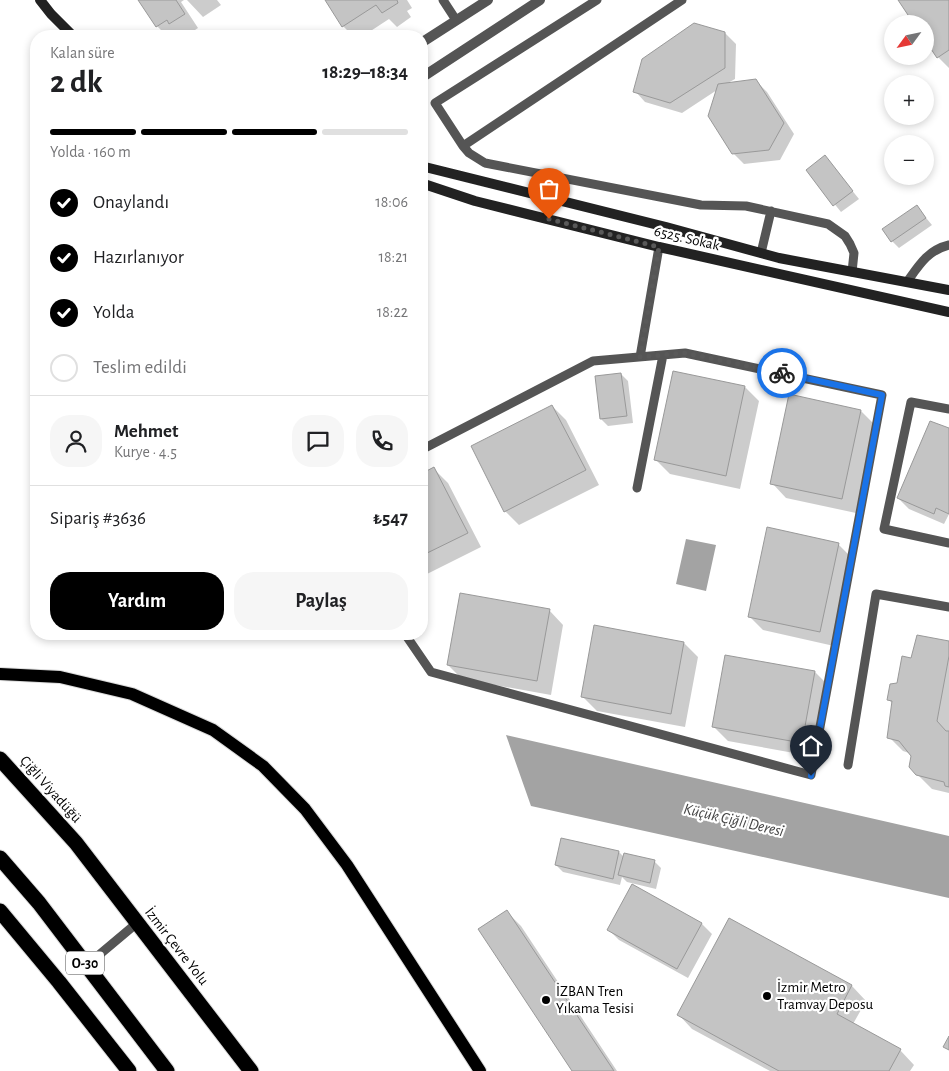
<!DOCTYPE html>
<html lang="tr">
<meta charset="utf-8">
<style>
:root{--surface:#fff;--page:#f6f6f6;--text:#202124;--muted:#757577;--line:#e0e0e0;--accent:#000}
body{margin:0;font-family:"Alegreya Sans",sans-serif;background:var(--page);color:var(--text);height:100vh;display:flex;flex-direction:column;font-size:19px;white-space:nowrap}
*{box-sizing:border-box;margin:0}
p{font-size:16px;color:var(--muted)}
.icon{flex:none;width:28px;height:28px;fill:none;stroke:currentColor;stroke-width:2;stroke-linecap:round;stroke-linejoin:round}
.map{position:relative;flex:1;overflow:hidden}
.side{position:absolute;left:30px;top:30px;width:398px;height:610px;display:flex;flex-direction:column;background:var(--surface);border-radius:20px;box-shadow:0 2px 8px #0003}
.side>*{flex:none}
.needle{width:32px;rotate:237deg}
.fabs{position:absolute;left:884px;top:15px;display:grid;gap:10px}
.fabs a{display:grid;place-items:center;width:50px;height:50px;border-radius:50%;background:var(--surface);box-shadow:0 2px 8px #0003;font-size:25px}
.pin{position:absolute;display:grid;place-items:center;width:42px;height:42px;color:#fff;margin:-51px -21px;border-radius:50% 50% 50% 0;rotate:-45deg;box-shadow:0 0 5px #0007}
.pin .icon{rotate:45deg}
.courier{position:absolute;display:grid;place-items:center;width:50px;height:50px;margin:-25px;border:4px solid #1a73e8;border-radius:50%;background:#fff;color:#222;box-shadow:0 1px 6px #0007}
.headline em{font-style:normal;font-weight:700}
.headline div{display:flex;flex-direction:column-reverse}
.headline{display:flex;align-items:center;justify-content:space-between;height:85px;padding:0 20px}
h1{font-size:32px;font-weight:700;line-height:38px}
.bar{display:grid;grid-template-columns:repeat(4,1fr);gap:8px 5px;align-content:center;height:60px;padding:0 20px}
.bar i{height:6px;border-radius:4px;background:var(--line)}
.bar .on{background:var(--accent)}
.bar p{grid-column:span 4}
.line{display:flex;align-items:center;gap:12px;padding:0 20px;border-top:1px solid var(--line)}
.line div{flex:1}
.round{display:grid;place-items:center;flex:none;width:52px;height:52px;border-radius:20px;background:var(--page)}
ol{padding:0 20px;list-style:none}
li{display:flex;align-items:center;gap:15px;height:55px}
li p{margin-inline-start:auto}
li .icon{padding:5px;border-radius:50%;background:var(--accent);color:#fff;stroke-width:4}
li:last-child{color:var(--muted)}
li i{width:28px;height:28px;border:2px solid var(--line);border-radius:50%}
.cta{display:flex;gap:10px;margin-top:auto;padding:10px 20px}
.cta a{flex:1;height:58px;border-radius:20px;background:var(--accent);color:#fff;font-size:20px;font-weight:700;line-height:58px;text-align:center}
.cta a+a{background:var(--page);color:var(--text)}
.map>svg:first-child{display:block}
.water{fill:#a3a3a3}
.shadow{fill:#0003}
.building{fill:#c4c4c4;stroke:#999}
.lines{fill:none;stroke-linecap:round;stroke-linejoin:round}
.primary-casing{stroke:#dbdbdb;stroke-width:14}
.highway-casing{stroke:#dbdbdb;stroke-width:17}
.lane{stroke:#555;stroke-width:9}
.street{stroke:#555;stroke-width:10}
.secondary{stroke:#222;stroke-width:10}
.primary{stroke:#000;stroke-width:12}
.highway{stroke:#000;stroke-width:15}
.done{stroke:#595959;stroke-width:5;stroke-dasharray:0 9}
.route{stroke:#1a73e8;stroke-width:6}
.poi-dot{fill:#000;stroke:#fff;stroke-width:2}
.labels{text-anchor:middle;stroke-width:4.5;stroke-linejoin:round;paint-order:stroke}
.shield{fill:#fff;stroke:#4c4c4c;stroke-width:1}
.shield-label{font-size:14px;font-weight:bold;fill:#000}
.street-label{font-size:15px;fill:#000;stroke:#fff}
.poi-label{font-size:15px;fill:#000;stroke:#fff;text-anchor:start}
.water-label{font-size:16px;font-style:italic;fill:#444;stroke:#fff}
</style>
<div class="map">
<svg width="949" height="1071" viewBox="0 0 949 1071">
<rect width="100%" height="100%" fill="#fff"/>
<!-- water -->
<path class="water" d="M686,539L716,545L706,591L676,584Z
M506,735L949,836V898L531,806Z"/>
<!-- shadow -->
<path class="shadow" d="M140,0H184L181,2L198,28L186,36H183L181,34L176,36H167L157,26Z
M187,0H217L221,5L203,17Z
M326,0H407L412,8L407,11L411,17L397,27L389,19L363,36H353L343,26Z
M900,0H949V68L938,57L925,37V24Z
M725,33L736,44L735,79L726,84L756,81L767,92L794,134L780,160L744,164L733,153L717,90L682,113L645,102L635,91Z
M825,157L859,199L841,212L808,171Z
M917,207L932,225L899,248L892,241Z
M621,374L628,381L633,423L608,426L601,419Z
M745,387L759,401L740,489L670,474L656,460Z
M552,406L566,420L599,485L519,525L505,511Z
M861,411L875,425L856,513L786,498L772,483Z
M949,430V514L944,524L909,509L898,498Z
M434,469L448,483L481,547L421,577V475Z
M838,544L852,558L834,646L763,630L749,616Z
M549,610L563,625L551,695L462,679L448,665Z
M949,642V793L932,789L917,774L912,754L903,751L889,737L893,704L888,699L912,660Z
M684,643L698,657L685,727L597,711L583,697Z
M815,672L829,686L816,757L728,741L714,727Z
M562,839L619,852L624,857L654,861L661,868L656,889L627,882L622,877L620,885L563,872L556,865Z
M507,912L521,926L617,1071H573Z
M730,920L852,986L866,1001L853,1024L900,1050L914,1065L910,1071H770L692,1029L678,1014Z
M702,924L712,934L688,978L619,940L608,929Z"/>
<!-- building -->
<path class="building" d="M138,0H176L185,14L169,24L167,20L156,27Z
M325,0H397L398,3L382,13L376,5L342,27Z
M898,0H949V50L937,58L925,40V24H914Z
M694,23L725,32V68L670,103L633,92L642,59Z
M756,79L784,123L769,150L732,154L708,116L718,84Z
M825,155L853,191L833,206L806,170Z
M917,205L926,218L891,242L882,229Z
M673,371L745,386L726,476L654,460Z
M621,373L627,416L600,419L595,376Z
M789,394L861,410L842,499L770,484Z
M552,405L586,470L504,512L471,446Z
M930,421L949,428V514L936,508L934,514L897,498Z
M434,467L468,533L421,556V474Z
M767,527L839,543L820,632L748,617Z
M460,593L550,609L537,681L447,665Z
M594,625L684,642L671,714L581,697Z
M917,635L949,641V656L937,721L946,731H949V787L945,786L944,782L916,775L909,767L911,756L899,741L887,738L892,701L887,700L890,684L897,683L902,656L911,658Z
M725,655L815,671L802,743L712,727Z
M561,838L619,851L613,879L555,865Z
M624,853L655,860L650,883L618,875Z
M632,884L702,923L677,969L607,930Z
M507,910L614,1071H572L478,929Z
M729,918L852,985L837,1014L901,1049L889,1071H779L677,1015Z
M949,1036V1050L943,1047Z"/>
<g class="lines">
<defs>
<path id="primary" d="M0,674L60,677L132,694L213,730L263,766L305,809L347,865L480,1071"/>
<path id="highway" d="M0,759L76,843L251,1071
M0,858L39,903L167,1071
M0,911L59,982L129,1071"/>
</defs>
<!-- primary casing -->
<use href="#primary" class="primary-casing"/>
<!-- highway casing -->
<use href="#highway" class="highway-casing"/>
<!-- lane -->
<path class="lane" d="M443,0L456,20
M597,0L435,103L463,146L682,0
M463,146L469,153L485,163L701,205L746,206L828,224L845,236L850,244L854,253L852,272
M761,253L771,211
M907,282C919,265 928,250 949,245
M640,357L659,247
M949,409L911,402L884,529L949,543
M637,488L663,355
M405,634L431,672L811,775L882,395L685,353L593,361L421,450
M848,765L876,594L949,607
M87,965L137,923"/>
<!-- street -->
<path class="street" d="M421,43L488,0
M421,78L540,0"/>
<!-- secondary -->
<path class="secondary" d="M40,0L51,14L73,36
M421,166L666,227L779,258L949,290
M421,183L475,201L659,247L949,312"/>
<!-- primary -->
<use href="#primary" class="primary"/>
<!-- highway -->
<use href="#highway" class="highway"/>
</g>
<g class="lines">
<!-- done -->
<path class="done" d="M549,219L659,247L640,357L685,353L782,373"/>
<!-- route -->
<path class="route" d="M782,373L882,395L811,776"/>
</g>
<!-- markers -->
<g class="poi-dot">
<circle cx="767" cy="996" r="5"/>
<circle cx="546" cy="1000" r="5"/>
</g>
<g class="labels">
<!-- shield labels -->
<rect class="shield" x="66" y="951.5" width="38" height="23" rx="4"/>
<g class="shield-label">
<text x="85" y="968">O-30</text>
</g>
<!-- street labels -->
<g class="street-label">
<text transform="translate(687 238) rotate(13)" y="5">6525. Sokak</text>
<text transform="translate(51 789) rotate(48)" y="5">Çiğli Viyadüğü</text>
<text transform="translate(177 946) rotate(52)" y="5">İzmir Çevre Yolu</text>
</g>
<!-- poi labels -->
<g class="poi-label">
<text x="777" y="992">İzmir Metro<tspan x="777" dy="17">Tramvay Deposu</tspan></text>
<text x="556" y="996">İZBAN Tren<tspan x="556" dy="17">Yıkama Tesisi</tspan></text>
</g>
<!-- water labels -->
<g class="water-label">
<text transform="translate(734 819) rotate(13)" y="6">Küçük Çiğli Deresi</text>
</g>
</g>
</svg>
<div class="fabs">
<a><svg class="needle" viewBox="-14 -14 28 28"><path d="M0-13l5 13h-10z" fill="#e53935"/><path d="M0 13l5-13h-10z" fill="#757577"/></svg></a>
<a>+</a>
<a>−</a>
</div>
<div class="pin" style="left:549px;top:219px;background:#ea580c"><svg class="icon" aria-label="bag" viewBox="0 0 24 24"><path d="M5 8h14l-1 12H6zM9 8a3 3 0 0 1 6 0"/></svg></div>
<div class="pin" style="left:811px;top:776px;background:#1f2937"><svg class="icon" aria-label="home" viewBox="0 0 24 24"><path d="M3 11l9-7 9 7M6 9v11h12V9"/></svg></div>
<div class="courier" style="left:782px;top:373px"><svg class="icon" aria-label="bike" viewBox="0 0 24 24"><circle cx="6" cy="16" r="4"/><circle cx="18" cy="16" r="4"/><path d="M6 16l4-8h5l3 8M10 8l3 8H6M13 5h3"/></svg></div>
<section class="side">
<div class="headline"><div><h1>2 dk</h1><p>Kalan süre</p></div><em>18:29–18:34</em></div>
<div class="bar"><i class="on"></i><i class="on"></i><i class="on"></i><i></i><p>Yolda · 160 m</p></div>
<ol>
<li><svg class="icon" aria-label="check" viewBox="0 0 24 24"><path d="M5 12l5 5 9-10"/></svg>Onaylandı<p>18:06</p></li>
<li><svg class="icon" aria-label="check" viewBox="0 0 24 24"><path d="M5 12l5 5 9-10"/></svg>Hazırlanıyor<p>18:21</p></li>
<li><svg class="icon" aria-label="check" viewBox="0 0 24 24"><path d="M5 12l5 5 9-10"/></svg>Yolda<p>18:22</p></li>
<li><i></i>Teslim edildi</li>
</ol>
<div class="line" style="height:90px"><a class="round"><svg class="icon" aria-label="person" viewBox="0 0 24 24"><circle cx="12" cy="8" r="4"/><path d="M4 21q1-7 8-7t8 7"/></svg></a><div><b>Mehmet</b><p>Kurye · 4.5</p></div><a class="round"><svg class="icon" aria-label="chat" viewBox="0 0 24 24"><path d="M4 5h16v11H9l-5 4z"/></svg></a><a class="round"><svg class="icon" aria-label="phone" viewBox="0 0 24 24"><path d="M5 4h4l2 5-3 2q2 4 5 5l2-3 5 2v4C11 20 4 13 5 4z"/></svg></a></div>
<div class="line" style="height:65px"><div>Sipariş #3636</div><b>₺547</b></div>
<div class="cta"><a>Yardım</a><a>Paylaş</a></div>
</section>
</div>
